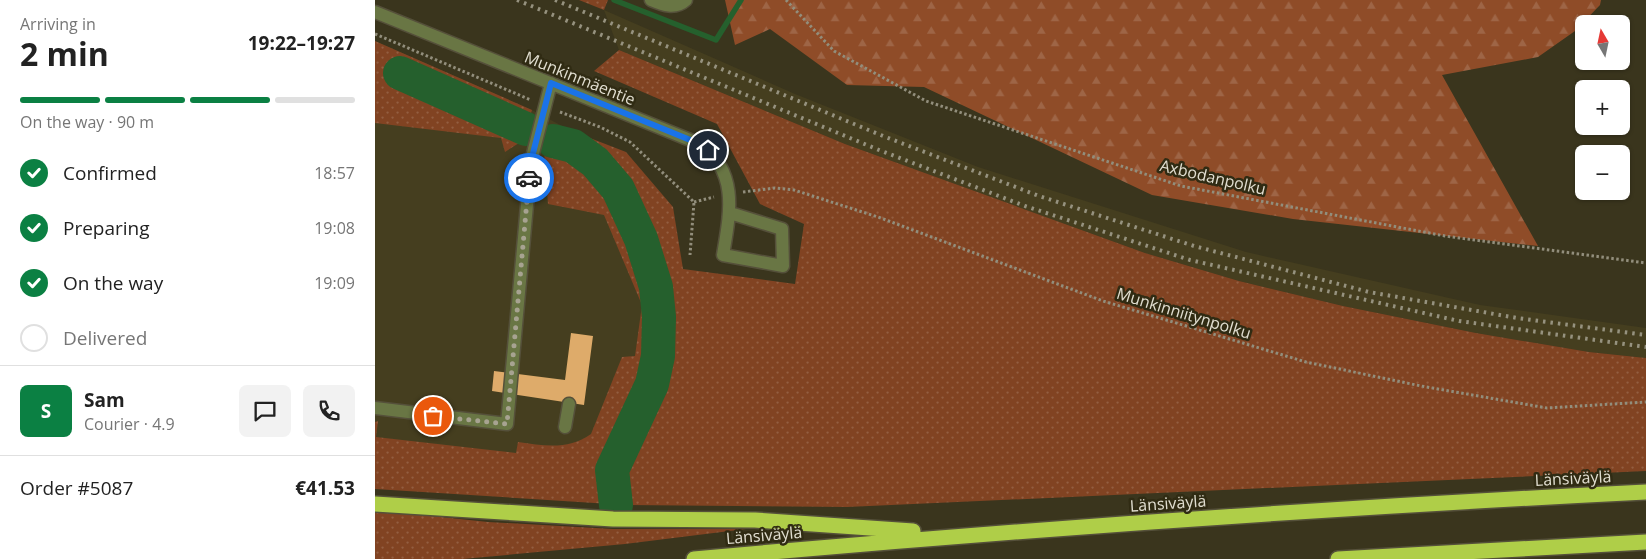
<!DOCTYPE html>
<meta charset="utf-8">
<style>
:root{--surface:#fff;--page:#f2f2f2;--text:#222;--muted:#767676;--line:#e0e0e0;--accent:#0b8043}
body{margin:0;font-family:"Open Sans",sans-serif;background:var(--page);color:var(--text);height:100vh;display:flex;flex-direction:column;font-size:19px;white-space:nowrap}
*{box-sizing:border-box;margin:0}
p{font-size:16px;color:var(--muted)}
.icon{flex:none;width:28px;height:28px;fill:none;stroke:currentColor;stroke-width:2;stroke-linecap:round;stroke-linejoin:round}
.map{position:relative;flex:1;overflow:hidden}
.side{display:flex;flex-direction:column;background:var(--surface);width:375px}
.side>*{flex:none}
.needle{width:32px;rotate:351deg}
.buttons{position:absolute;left:1200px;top:15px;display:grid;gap:10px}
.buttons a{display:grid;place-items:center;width:55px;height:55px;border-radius:8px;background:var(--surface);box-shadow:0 1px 4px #0004;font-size:25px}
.pin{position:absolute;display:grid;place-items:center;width:42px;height:42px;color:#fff;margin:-21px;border:2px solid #fff;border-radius:50%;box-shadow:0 1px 5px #0007}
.courier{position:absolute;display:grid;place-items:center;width:50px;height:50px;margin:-25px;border:4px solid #1a73e8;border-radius:50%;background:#fff;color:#222;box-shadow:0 1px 6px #0007}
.overview em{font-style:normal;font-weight:700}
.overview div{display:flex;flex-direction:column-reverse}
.overview{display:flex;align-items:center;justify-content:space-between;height:85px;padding:0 20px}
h1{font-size:32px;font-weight:700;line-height:38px}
.bar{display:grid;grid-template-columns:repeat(4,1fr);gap:8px 5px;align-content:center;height:60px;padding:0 20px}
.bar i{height:6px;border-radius:4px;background:var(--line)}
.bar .selected{background:var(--accent)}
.bar p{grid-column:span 4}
.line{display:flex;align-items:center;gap:12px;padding:0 20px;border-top:1px solid var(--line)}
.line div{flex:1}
.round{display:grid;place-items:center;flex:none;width:52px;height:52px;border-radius:8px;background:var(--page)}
ol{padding:0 20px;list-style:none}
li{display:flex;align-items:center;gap:15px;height:55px}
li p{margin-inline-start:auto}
li .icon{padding:5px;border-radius:50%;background:var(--accent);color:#fff;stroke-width:4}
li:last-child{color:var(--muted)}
li i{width:28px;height:28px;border:2px solid var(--line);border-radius:50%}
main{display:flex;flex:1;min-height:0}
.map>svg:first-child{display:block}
.built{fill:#453e1f}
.grass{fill:url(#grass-dots)}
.forest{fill:url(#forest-firs)}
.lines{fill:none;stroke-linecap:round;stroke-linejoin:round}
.stream{stroke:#25602d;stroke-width:5.5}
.river{stroke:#25602d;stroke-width:34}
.building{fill:#deab6a}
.minor-casing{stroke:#55503a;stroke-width:15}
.highway-casing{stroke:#55503a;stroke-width:18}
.path{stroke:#928e7c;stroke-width:3;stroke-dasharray:2.5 2.5;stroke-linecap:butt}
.minor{stroke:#697644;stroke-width:12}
.highway{stroke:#afce48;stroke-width:15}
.rail{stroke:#96927f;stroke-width:4;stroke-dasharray:2.5 5;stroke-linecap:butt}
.done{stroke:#a7a391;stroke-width:5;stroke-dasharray:0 9}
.route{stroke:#1a73e8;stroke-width:6}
.labels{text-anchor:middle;stroke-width:5;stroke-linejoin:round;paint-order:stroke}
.street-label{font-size:16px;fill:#e1ded0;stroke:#302b13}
</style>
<main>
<section class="side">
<div class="overview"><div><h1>2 min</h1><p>Arriving in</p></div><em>19:22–19:27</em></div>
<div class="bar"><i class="selected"></i><i class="selected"></i><i class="selected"></i><i></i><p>On the way · 90 m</p></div>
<ol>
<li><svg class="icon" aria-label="check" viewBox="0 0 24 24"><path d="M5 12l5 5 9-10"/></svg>Confirmed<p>18:57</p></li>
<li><svg class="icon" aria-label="check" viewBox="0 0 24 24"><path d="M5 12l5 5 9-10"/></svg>Preparing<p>19:08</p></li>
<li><svg class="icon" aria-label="check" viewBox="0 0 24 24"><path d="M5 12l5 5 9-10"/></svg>On the way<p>19:09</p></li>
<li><i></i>Delivered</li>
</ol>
<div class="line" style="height:90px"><b class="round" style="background:var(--accent);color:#fff">S</b><div><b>Sam</b><p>Courier · 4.9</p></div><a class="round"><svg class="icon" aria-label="chat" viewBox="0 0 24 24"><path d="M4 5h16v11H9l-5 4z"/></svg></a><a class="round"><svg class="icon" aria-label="phone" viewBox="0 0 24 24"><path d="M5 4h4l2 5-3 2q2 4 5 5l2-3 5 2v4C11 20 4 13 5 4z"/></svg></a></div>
<div class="line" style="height:65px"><div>Order #5087</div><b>€41.53</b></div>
</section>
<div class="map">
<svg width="1271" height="559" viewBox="0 0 1271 559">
<defs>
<pattern id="grass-dots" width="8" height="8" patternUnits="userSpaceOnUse" patternTransform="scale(1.25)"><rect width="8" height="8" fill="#814322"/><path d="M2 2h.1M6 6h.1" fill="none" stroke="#935e41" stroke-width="1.8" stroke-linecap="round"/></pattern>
<pattern id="forest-firs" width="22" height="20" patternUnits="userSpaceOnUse" patternTransform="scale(1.25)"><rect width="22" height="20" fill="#8f4c28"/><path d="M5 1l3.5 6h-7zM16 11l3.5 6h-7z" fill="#9e6546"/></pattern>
</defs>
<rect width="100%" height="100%" fill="#3a351d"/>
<!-- built -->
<path class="built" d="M229,10L420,94L603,167L871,252L1105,305L1271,328V358L1214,352L1101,333L968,306L864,281L770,253L470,144L244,50Z
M0,41L157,110L206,136L291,310L221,487L0,460Z"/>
<!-- grass -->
<path class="grass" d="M204,0H233L229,10Z
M0,41L157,110L147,141L130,152L126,138L0,123Z
M244,50L470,144L770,253L864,281L968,306L1101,333L1214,352L1271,358V471L472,507L251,505L0,489V422L3,421L1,437L141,453L143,442C170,446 194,450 216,434L247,357L260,356L267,305L229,215L173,204L169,150L180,149L184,126L251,152L298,207L308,269L420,284L429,224L385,204L342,124L219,71Z
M0,510L113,522L238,529H371L250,544L88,559H0Z"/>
<!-- forest -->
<path class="forest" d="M350,0H1226L1225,5L1200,31L1163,57L1067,75L1163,246L918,219L777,195L549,87L472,85L395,29L360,45Z"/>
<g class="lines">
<!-- stream -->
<path class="stream" d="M239,0L341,40L366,0"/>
<!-- river -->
<path class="river" d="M25,73L151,129
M178,141L198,146L220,162L243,189L266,239L281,287L284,317L283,356L277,384L237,470L241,505"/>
</g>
<!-- building -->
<path class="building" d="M196,333L218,336L209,405L117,391L119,371L190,380Z"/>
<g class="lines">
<defs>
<path id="minor" d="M276,0C288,5 300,10 311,0
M0,12L325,144C364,172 355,213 348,255L408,266L407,229L355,213
M0,408L132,424L156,161L176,83
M190,427L194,404"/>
<path id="highway" d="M0,504L238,519L380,520L538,531
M319,559C636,530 953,508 1271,492
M963,559L1271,542"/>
</defs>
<!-- minor casing -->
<use href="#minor" class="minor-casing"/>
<!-- highway casing -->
<use href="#highway" class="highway-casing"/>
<!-- path -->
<path class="path" d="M411,0L459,51L551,101L806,186L1070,236L1271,263
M0,34L156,100
M185,112L225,127L255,142L319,202L315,255
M368,192L400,188L419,190L503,217L728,301L931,362L1046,386L1172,408L1271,402
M319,202L339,197"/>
<!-- minor -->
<use href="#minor" class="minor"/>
<!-- highway -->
<use href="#highway" class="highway"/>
<!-- rail -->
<path class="rail" d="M142,0L504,150L650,206L815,260L1084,321L1271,347
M180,0L508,136L664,196L819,246L994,292L1142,318L1271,335"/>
</g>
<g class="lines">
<!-- done -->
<path class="done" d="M58,416L132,424L154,178"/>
<!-- route -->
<path class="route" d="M154,178L156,161L176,83L325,144L333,150"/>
</g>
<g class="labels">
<!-- street labels -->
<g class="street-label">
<text transform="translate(205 78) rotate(22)" y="6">Munkinmäentie</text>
<text transform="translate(838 177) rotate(13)" y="6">Axbodanpolku</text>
<text transform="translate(809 313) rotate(17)" y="6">Munkinniitynpolku</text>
<text transform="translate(1198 478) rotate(-3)" y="6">Länsiväylä</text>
<text transform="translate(793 503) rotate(-4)" y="6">Länsiväylä</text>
<text transform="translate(389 535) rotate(-5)" y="6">Länsiväylä</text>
</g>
</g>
</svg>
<div class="buttons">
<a><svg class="needle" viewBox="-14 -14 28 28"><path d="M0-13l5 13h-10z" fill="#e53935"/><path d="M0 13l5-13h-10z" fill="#767676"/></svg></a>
<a>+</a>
<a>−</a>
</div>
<div class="pin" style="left:58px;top:416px;background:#ea580c"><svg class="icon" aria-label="bag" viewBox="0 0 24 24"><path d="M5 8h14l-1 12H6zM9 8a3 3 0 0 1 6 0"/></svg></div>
<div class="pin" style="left:333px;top:150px;background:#1f2937"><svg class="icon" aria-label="home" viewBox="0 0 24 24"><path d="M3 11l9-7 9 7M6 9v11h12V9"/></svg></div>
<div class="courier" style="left:154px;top:178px"><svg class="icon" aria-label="car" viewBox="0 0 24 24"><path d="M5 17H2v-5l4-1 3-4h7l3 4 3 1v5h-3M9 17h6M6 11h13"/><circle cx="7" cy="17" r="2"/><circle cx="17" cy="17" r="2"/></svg></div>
</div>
</main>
